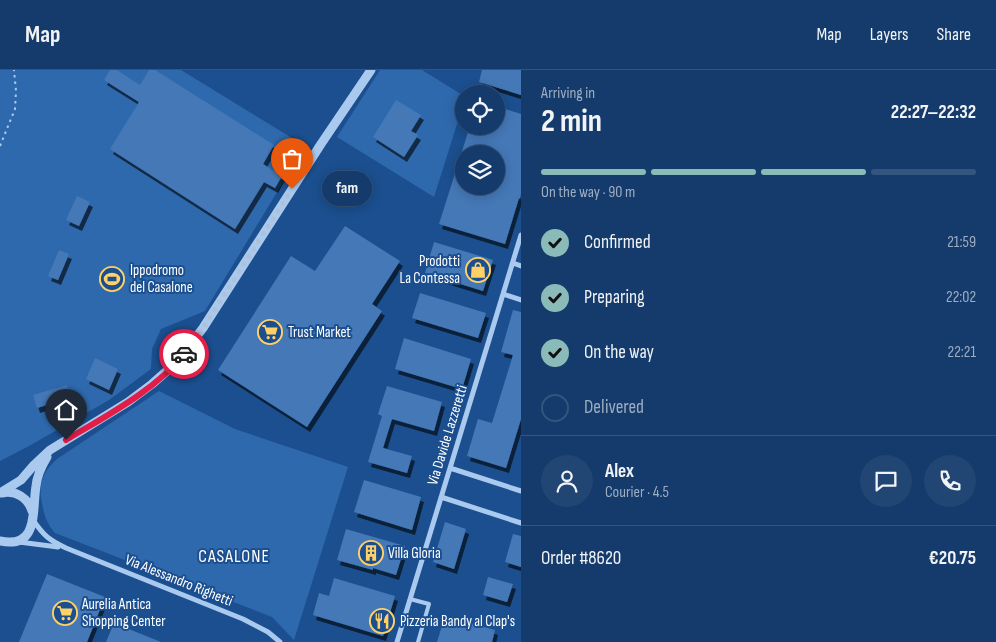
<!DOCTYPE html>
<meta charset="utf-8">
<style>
:root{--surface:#143b6b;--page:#214673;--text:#f1f3f6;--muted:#9dadc1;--line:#33557e;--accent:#8bbbb9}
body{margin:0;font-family:"Sofia Sans Condensed",sans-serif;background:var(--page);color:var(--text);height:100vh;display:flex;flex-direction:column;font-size:19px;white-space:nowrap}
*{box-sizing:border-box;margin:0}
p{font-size:16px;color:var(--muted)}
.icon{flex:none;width:28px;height:28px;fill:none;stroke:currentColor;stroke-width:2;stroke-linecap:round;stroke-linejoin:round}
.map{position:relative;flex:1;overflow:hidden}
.panel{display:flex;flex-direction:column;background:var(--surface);width:475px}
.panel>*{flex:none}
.fabs{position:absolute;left:455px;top:15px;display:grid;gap:10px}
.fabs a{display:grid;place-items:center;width:50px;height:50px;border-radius:50%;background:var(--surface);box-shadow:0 2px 12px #0003,0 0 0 1px var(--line);font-size:25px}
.pin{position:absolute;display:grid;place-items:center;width:42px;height:42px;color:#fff;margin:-51px -21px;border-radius:50% 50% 50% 0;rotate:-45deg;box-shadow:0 0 5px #0007}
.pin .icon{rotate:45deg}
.courier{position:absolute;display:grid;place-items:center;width:50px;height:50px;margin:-25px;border:4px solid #e11d48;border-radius:50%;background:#fff;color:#222;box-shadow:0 1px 6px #0007}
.bubble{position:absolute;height:35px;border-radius:18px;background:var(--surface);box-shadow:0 2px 12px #0003,0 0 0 1px var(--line);font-size:16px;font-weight:700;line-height:35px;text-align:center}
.overview em{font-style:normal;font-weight:700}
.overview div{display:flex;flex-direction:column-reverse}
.overview{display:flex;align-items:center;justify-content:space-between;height:85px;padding:0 20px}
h1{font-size:32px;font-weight:700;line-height:38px}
.bar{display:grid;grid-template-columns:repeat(4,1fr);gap:8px 5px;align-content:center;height:60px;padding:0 20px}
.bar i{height:6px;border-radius:4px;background:var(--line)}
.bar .active{background:var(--accent)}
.bar p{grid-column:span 4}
.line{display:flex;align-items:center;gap:12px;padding:0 20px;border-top:1px solid var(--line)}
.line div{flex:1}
.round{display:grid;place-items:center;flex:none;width:52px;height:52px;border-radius:26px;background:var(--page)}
ol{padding:0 20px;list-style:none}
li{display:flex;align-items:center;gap:15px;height:55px}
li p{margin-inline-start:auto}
li .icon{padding:5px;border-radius:50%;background:var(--accent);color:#111;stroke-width:4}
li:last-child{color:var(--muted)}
li i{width:28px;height:28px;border:2px solid var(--line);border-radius:50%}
header{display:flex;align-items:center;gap:30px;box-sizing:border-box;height:70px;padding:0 25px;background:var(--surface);border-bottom:1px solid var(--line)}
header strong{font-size:24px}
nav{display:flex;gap:28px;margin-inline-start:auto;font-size:18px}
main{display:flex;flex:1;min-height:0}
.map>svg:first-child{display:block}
.green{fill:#2e69ad}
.building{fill:#4478b7;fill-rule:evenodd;filter:url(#shadow)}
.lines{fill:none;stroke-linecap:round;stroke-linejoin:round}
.path{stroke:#a9c9ee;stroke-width:2;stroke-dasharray:2.5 4;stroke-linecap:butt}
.service{stroke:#a9c9ee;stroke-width:4}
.minor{stroke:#a9c9ee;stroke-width:5}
.tertiary{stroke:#a9c9ee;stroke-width:9}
.done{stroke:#afc1d8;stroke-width:5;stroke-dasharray:0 9}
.route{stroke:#e11d48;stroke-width:6}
.labels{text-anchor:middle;stroke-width:4;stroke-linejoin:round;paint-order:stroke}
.poi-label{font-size:15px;fill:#fff;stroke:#1b4f8f;text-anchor:start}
.street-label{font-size:15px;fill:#fff;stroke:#1b4f8f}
.quarter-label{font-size:18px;letter-spacing:1px;fill:#fff;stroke:#1b4f8f}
</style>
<header>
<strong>Map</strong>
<nav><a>Map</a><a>Layers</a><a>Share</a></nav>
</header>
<main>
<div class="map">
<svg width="521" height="572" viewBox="0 0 521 572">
<defs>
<filter id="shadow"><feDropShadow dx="3" dy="5" stdDeviation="0" flood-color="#0009"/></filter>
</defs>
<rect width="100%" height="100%" fill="#1b4f8f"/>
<!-- green -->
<path class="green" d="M0,0H181L305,76L205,241L161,259L152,279L151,299L109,330L31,375L0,391Z
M380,0H422L464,26V32L434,127L337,67Z
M159,321L235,359L348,397L294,570L272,547L55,463C48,455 45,448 43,438C38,418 40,404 57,389Z"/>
<!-- building -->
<path class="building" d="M110,0H117L140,15L149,0H155L274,75L263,94L282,106L275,118L264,112L235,159L110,79L139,32L104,10Z
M482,0H521V25L479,12Z
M396,30L421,45L411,61L418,65L404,87L373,67Z
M496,36L521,44V124L520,129L519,128L505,174L439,154L470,56H496ZM464,84H496V116H464Z
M77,126L90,132L79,156L66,150Z
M345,156L400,191L372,234L382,241L307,357L218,300L291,186L315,201Z
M434,172L493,190L483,221L425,203Z
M59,180L69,184L58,210L48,206Z
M420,223L486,243L478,268L412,248Z
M513,240L521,242V349L506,398L467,386L478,349L492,353L513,285L501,282Z
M404,268L471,289L462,319L395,299Z
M95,288L118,299L109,320L86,309Z
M67,315L70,328L37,338L33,325Z
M387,316L442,332L434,361L392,349L383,378L412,386L407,403L368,392L382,346L378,344Z
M364,410L421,427L412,460L354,442Z
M445,452L466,459L454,499L433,492Z
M346,459L405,476L396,505L373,498V500L337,490Z
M513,464L521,466V497L505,492Z
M47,504L105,527L87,572H19Z
M488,507L513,514L507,532L483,525Z
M334,508L395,526L383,566L313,545L319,523L329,526Z
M445,546L495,560L492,572H437Z
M114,553L161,572H106Z"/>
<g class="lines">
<!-- path -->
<path class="path" d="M0,76L15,39L16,21L14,0"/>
<!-- service -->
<path class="service" d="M410,529L429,534L418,572"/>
<!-- minor -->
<path class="minor" d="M513,193L521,196
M503,224L521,230
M450,398L521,421
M441,427L521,453
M33,450C44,466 49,470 66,478L243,549L268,562L280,572
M19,472L58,477
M397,572L521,165"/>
<!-- tertiary -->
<path class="tertiary" d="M0,423L21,410L34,395L50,380L128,332L152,314L177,292L203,258L321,74L371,0
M2,423C16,420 28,428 32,441
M0,471C39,479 32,441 36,416C37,406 41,397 47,387"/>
</g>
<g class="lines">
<!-- done -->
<path class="done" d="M184,284L203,258L292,119"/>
<!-- route -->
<path class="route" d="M66,370C104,347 156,320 184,284"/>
</g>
<!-- icons -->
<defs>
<symbol id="shop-ring" viewBox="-11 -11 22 22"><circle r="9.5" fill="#1b4f8f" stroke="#ffd166" stroke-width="1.5"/><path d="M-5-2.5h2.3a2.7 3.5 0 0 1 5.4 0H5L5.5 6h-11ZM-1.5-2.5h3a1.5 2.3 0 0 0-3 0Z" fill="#ffd166"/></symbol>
<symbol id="stadium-ring" viewBox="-11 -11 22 22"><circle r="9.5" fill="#1b4f8f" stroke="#ffd166" stroke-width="1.5"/><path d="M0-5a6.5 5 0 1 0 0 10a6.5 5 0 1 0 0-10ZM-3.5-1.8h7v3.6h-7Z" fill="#ffd166"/></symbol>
<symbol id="supermarket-ring" viewBox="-11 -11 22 22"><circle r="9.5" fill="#1b4f8f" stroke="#ffd166" stroke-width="1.5"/><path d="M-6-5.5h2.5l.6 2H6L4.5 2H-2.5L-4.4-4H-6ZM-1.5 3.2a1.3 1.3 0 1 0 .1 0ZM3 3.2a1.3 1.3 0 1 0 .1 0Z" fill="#ffd166"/></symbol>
<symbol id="building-ring" viewBox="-11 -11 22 22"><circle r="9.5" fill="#1b4f8f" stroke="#ffd166" stroke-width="1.5"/><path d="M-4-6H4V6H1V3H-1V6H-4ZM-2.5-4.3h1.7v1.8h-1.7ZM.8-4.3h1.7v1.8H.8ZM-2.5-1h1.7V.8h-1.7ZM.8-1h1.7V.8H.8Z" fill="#ffd166"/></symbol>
<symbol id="restaurant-ring" viewBox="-11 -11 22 22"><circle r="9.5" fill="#1b4f8f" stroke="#ffd166" stroke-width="1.5"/><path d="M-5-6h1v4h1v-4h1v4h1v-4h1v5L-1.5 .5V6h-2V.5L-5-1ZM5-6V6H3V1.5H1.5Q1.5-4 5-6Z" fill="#ffd166"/></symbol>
</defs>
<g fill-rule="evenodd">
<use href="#shop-ring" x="464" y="186" width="28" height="28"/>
<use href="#stadium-ring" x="98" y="195" width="28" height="28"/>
<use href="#supermarket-ring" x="256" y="248" width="28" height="28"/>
<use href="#building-ring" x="357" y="469" width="28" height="28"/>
<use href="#supermarket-ring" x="51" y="529" width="28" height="28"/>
<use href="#restaurant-ring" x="368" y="537" width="28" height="28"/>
</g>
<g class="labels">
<!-- poi labels -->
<g class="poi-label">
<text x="460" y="196" text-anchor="end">Prodotti<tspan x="460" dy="17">La Contessa</tspan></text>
<text x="130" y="205">Ippodromo<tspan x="130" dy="17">del Casalone</tspan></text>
<text x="288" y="267">Trust Market</text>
<text x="388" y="488">Villa Gloria</text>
<text x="82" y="539">Aurelia Antica<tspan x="82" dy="17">Shopping Center</tspan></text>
<text x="400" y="556">Pizzeria Bandy al Clap's</text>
</g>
<!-- street labels -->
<g class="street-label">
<text transform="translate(447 365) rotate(-73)" y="5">Via Davide Lazzeretti</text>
<text transform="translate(179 510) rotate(22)" y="5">Via Alessandro Righetti</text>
</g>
<!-- quarter labels -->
<g class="quarter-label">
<text x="234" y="492">CASALONE</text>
</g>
</g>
</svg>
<div class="fabs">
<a><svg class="icon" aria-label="locate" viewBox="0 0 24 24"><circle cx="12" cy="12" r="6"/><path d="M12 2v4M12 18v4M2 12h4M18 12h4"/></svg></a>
<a><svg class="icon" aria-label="layers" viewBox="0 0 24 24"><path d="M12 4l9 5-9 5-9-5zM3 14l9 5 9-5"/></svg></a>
</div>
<div class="pin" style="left:292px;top:119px;background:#ea580c"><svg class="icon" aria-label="bag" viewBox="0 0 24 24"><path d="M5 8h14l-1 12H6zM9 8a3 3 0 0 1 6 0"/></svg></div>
<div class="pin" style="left:66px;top:370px;background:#1f2937"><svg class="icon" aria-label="home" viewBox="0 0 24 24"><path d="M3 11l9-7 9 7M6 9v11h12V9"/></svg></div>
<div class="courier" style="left:184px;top:284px"><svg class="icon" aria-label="car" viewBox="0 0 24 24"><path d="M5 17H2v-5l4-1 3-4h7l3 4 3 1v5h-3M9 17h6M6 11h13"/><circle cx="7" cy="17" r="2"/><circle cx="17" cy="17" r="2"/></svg></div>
<div class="bubble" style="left:322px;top:101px;width:50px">fam</div>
</div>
<section class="panel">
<div class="overview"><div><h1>2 min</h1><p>Arriving in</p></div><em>22:27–22:32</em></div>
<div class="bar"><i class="active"></i><i class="active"></i><i class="active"></i><i></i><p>On the way · 90 m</p></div>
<ol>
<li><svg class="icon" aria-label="check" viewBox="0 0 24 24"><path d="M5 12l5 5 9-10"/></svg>Confirmed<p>21:59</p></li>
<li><svg class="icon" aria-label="check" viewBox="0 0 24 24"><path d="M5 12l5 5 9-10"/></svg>Preparing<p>22:02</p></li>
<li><svg class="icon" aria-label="check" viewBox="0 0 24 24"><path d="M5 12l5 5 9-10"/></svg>On the way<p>22:21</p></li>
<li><i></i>Delivered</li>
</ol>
<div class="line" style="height:90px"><a class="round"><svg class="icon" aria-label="person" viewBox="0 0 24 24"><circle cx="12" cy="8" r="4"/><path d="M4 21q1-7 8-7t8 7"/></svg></a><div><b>Alex</b><p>Courier · 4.5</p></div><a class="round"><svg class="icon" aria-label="chat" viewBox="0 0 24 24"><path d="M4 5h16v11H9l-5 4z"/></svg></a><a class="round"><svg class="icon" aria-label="phone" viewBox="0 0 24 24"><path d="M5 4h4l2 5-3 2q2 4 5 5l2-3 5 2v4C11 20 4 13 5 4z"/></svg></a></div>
<div class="line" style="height:65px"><div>Order #8620</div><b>€20.75</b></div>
</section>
</main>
